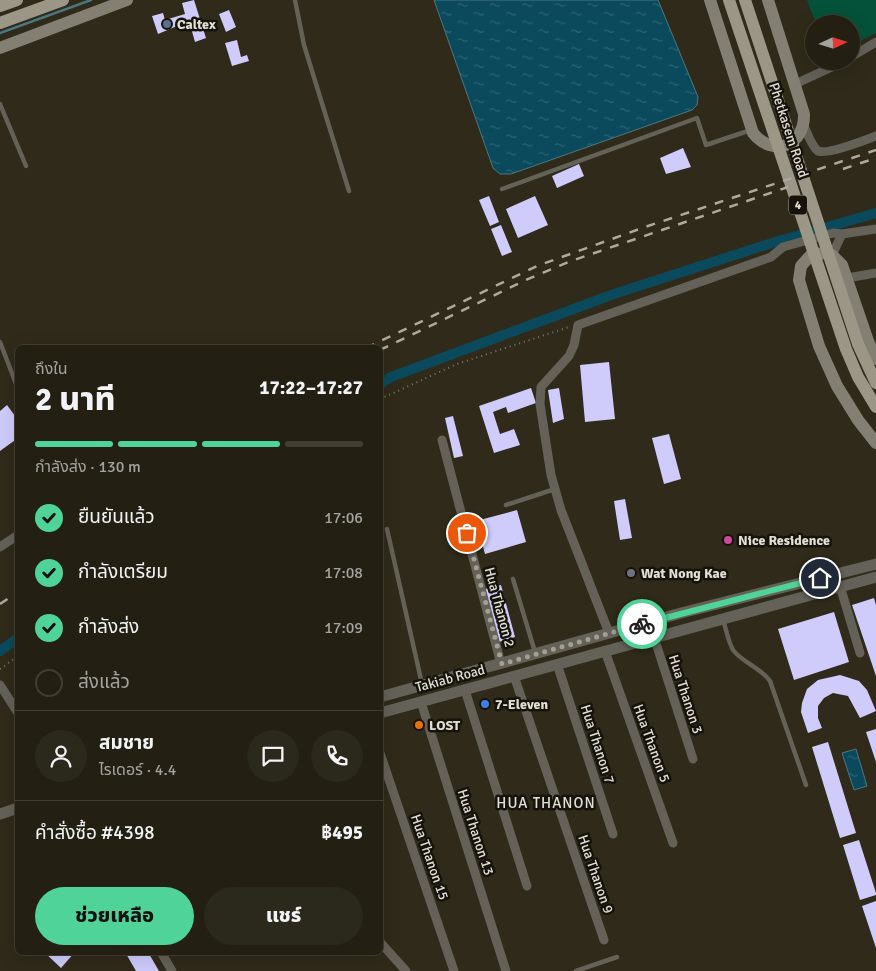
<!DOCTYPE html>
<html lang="th">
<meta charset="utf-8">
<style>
:root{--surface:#232013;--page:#2b281c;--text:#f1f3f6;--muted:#a3a3a0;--line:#403e33;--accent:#50d398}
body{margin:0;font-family:Signika,"Noto Sans Thai",sans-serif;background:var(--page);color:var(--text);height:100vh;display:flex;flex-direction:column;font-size:19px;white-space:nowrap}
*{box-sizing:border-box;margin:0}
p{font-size:16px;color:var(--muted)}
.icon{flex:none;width:28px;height:28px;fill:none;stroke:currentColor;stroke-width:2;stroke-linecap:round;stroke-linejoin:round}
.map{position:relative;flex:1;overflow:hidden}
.sheet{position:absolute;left:15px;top:345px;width:368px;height:610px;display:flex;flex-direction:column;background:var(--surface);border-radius:8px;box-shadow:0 5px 20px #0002,0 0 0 1px var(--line)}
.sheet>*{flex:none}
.needle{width:32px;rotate:86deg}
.tools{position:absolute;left:805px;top:15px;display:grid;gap:10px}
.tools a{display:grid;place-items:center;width:55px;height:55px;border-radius:50%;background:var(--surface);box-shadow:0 5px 20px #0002,0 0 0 1px var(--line);font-size:25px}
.pin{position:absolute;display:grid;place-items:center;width:42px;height:42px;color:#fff;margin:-21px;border:2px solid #fff;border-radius:50%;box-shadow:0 1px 5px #0007}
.courier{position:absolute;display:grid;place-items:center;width:50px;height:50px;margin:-25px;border:4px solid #50d398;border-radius:50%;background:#fff;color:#222;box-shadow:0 1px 6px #0007}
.summary em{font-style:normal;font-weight:800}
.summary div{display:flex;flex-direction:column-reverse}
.summary{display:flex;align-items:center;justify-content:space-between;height:85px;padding:0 20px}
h1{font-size:32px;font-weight:800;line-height:38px}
.bar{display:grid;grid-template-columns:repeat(4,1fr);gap:8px 5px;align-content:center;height:60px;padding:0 20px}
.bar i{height:6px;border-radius:4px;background:var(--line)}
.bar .current{background:var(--accent)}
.bar p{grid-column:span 4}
.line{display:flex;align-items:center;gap:12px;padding:0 20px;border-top:1px solid var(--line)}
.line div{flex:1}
.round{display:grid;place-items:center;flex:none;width:52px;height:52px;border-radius:26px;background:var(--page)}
ol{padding:0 20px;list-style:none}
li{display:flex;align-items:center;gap:15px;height:55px}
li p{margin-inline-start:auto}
li .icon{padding:5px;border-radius:50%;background:var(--accent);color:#111;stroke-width:4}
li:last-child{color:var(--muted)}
li i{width:28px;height:28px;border:2px solid var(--line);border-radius:50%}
.primary-button{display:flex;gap:10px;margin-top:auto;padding:10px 20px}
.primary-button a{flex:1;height:58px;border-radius:30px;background:var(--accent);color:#111;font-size:20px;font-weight:800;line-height:58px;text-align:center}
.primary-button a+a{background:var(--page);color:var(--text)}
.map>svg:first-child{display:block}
.pitch{fill:#045239}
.water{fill:url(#water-ripples);stroke:#4b7780}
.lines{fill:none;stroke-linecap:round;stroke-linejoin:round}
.stream{stroke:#4b7780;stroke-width:2.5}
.canal{stroke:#0a4a5c;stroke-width:10}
.building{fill:#cfccfc}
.path{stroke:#7c796a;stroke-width:2;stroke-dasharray:1 4;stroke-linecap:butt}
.service{stroke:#636158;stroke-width:4.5}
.minor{stroke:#636158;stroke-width:9}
.tertiary{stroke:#636158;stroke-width:11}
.secondary{stroke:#837f72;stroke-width:12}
.primary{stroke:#9b9685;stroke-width:12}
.rail{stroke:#adaa9d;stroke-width:2.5;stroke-dasharray:9 9;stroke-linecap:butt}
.done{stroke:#a3a093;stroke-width:5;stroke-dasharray:0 9}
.route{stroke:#50d398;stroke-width:6}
.service-dot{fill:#5c6f8a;stroke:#15130b;stroke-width:2}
.hotel-dot{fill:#d1479c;stroke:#15130b;stroke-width:2}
.worship-dot{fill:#6b7280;stroke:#15130b;stroke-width:2}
.shop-dot{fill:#3f7fe0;stroke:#15130b;stroke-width:2}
.food-dot{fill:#e8710a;stroke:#15130b;stroke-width:2}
.labels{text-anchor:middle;stroke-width:5;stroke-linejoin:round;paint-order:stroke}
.shield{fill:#15130b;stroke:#a4a298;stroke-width:1}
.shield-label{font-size:12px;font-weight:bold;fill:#e2e0d5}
.poi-label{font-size:14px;font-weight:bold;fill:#e2e0d5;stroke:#15130b;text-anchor:start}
.street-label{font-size:14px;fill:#e2e0d5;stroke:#15130b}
.neighbourhood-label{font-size:15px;letter-spacing:1px;fill:#e2e0d5;stroke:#15130b}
</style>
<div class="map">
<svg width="876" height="971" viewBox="0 0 876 971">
<defs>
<pattern id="water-ripples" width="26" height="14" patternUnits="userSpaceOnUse" patternTransform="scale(1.25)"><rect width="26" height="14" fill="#0a4a5c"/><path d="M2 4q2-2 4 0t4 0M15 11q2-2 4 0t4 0" fill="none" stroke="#2d6472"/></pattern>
</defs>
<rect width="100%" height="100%" fill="#2f2a19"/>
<!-- pitch -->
<path class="pitch" d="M807,0H876V33L851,46V24H816Z"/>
<!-- water -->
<path class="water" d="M434,0H658L698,97L697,105L692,110L511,174H500L493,168Z
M856,749L867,786L854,790L842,753Z"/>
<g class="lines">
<!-- stream -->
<path class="stream" d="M0,33L91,0"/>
<!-- canal -->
<path class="canal" d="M380,384L391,377L614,294L775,242L876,213
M0,651L18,638"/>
</g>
<!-- building -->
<path class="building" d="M194,0L206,38L195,42L189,21L158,34L152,16L163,13L165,20L185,14L182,3Z
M229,10L236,27L226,32L219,14Z
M237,40L241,57L247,55L249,61L232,66L225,43Z
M683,148L691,167L666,174L660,158Z
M579,164L584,176L557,188L552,176Z
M489,196L499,222L490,226L479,200Z
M535,196L548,225L518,238L506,209Z
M501,225L512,252L502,256L491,229Z
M609,362L615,419L585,422L580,365Z
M531,388L536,403L508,413L506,407L493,412L500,434L514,429L520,445L494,453L479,406Z
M559,388L564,419L553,423L548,390Z
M7,405L18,420V438L0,451V411Z
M453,416L463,456L454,458L445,418Z
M669,434L681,479L664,484L652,438Z
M625,499L632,538L620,540L614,501Z
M517,510L526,542L485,554L476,521Z
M501,585L515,637L499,642L485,589Z
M874,598L876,605V676L852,605Z
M834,612L849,662L794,680L778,629Z
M840,675L859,681L867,690L876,711L860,718L848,696L833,693L824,698L818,706V718L822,728L808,733L801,712L802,703L807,689L818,680Z
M876,729V762L866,732Z
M828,742L856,833L840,838L812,747Z
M859,840L876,893V895L860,900L843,845Z
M876,901V948L862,906Z
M44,952H75L61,968Z
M125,952H148L159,971H136Z"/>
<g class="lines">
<!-- path -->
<path class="path" d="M380,399L457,364L569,327
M0,669L18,656"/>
<!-- service -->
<path class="service" d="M295,0L304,45L349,191
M0,104L26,166
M502,189L697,118L706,145L751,130
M0,342L18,389
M506,505L555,489
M387,529L422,684
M513,579L535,652
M723,619C726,629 728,641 733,650C743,663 761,668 770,681L806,785
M576,971L617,957"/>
<!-- minor -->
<path class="minor" d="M851,57L876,42
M795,84L845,61
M804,126C807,132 812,147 818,151C828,155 865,140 876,136
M832,255L842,234
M847,278L876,273
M442,440L501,664
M0,547L18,535
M840,586L860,653
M609,633L561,510L551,475L540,404L541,387L569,356L574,345L578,325L771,257L783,247L833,233L842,234L876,229
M654,637L693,759
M605,651L673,843
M557,664L613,834
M514,676L604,940
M0,685L18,713
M465,690L527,886
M421,702L506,971
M380,753L454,971
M380,942L406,971
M161,952L172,971"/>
<!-- tertiary -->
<path class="tertiary" d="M380,697L681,613L876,564
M380,713L876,577
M0,814L18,808"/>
<!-- secondary -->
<path class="secondary" d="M710,0L753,133C773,158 805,146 804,114L768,0
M0,48L127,0
M876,359L868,341L842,265L832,255L825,253L811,255L801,266L799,280L819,346L837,386L858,420L876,443"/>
<!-- primary -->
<path class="primary" d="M729,0L846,349L858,377L876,407
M745,0L858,344L876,383
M0,6L17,0
M0,23L63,0"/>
<!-- rail -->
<path class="rail" d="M843,169L876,158
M366,348L537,266L645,227L876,150
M380,350L526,280L571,261L788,187
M0,604L18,592"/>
</g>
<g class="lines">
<!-- done -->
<path class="done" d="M467,533L502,664L642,624"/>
<!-- route -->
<path class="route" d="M642,624L820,578"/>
</g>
<!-- markers -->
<circle class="service-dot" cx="167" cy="24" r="5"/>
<circle class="hotel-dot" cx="728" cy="540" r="5"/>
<circle class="worship-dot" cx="631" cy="573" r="5"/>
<circle class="shop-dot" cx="485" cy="704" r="5"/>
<circle class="food-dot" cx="419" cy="725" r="5"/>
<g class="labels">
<!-- shield labels -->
<rect class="shield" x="789" y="195.5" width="18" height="19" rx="4"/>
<g class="shield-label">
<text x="798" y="209">4</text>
</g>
<!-- poi labels -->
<g class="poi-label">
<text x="177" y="29">Caltex</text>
<text x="738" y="545">Nice Residence</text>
<text x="641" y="578">Wat Nong Kae</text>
<text x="495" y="709">7-Eleven</text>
<text x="429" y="730">LOST</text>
</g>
<!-- street labels -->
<g class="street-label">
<text transform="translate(789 130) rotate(72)" y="5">Phetkasem Road</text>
<text transform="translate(500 607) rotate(75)" y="5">Hua Thanon 2</text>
<text transform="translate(450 678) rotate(-15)" y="5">Takiab Road</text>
<text transform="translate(686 694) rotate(72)" y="5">Hua Thanon 3</text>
<text transform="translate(652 743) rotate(70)" y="5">Hua Thanon 5</text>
<text transform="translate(598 744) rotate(72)" y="5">Hua Thanon 7</text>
<text transform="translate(476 832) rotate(72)" y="5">Hua Thanon 13</text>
<text transform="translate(430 857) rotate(71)" y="5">Hua Thanon 15</text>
<text transform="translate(596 874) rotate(71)" y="5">Hua Thanon 9</text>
</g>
<!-- neighbourhood labels -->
<g class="neighbourhood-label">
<text x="546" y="808">HUA THANON</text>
</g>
</g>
</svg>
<div class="tools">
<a><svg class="needle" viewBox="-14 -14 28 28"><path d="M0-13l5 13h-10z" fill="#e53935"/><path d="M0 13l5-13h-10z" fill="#a3a3a0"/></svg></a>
</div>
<div class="pin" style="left:467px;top:533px;background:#ea580c"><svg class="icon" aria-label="bag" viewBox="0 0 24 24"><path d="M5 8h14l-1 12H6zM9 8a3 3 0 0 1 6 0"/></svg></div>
<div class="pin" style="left:820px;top:578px;background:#1f2937"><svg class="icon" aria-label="home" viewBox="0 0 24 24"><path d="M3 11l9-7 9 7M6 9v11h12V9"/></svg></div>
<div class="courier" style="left:642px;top:624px"><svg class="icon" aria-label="bike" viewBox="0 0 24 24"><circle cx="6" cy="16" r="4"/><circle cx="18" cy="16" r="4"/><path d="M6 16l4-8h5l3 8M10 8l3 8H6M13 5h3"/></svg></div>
<section class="sheet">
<div class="summary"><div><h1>2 นาที</h1><p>ถึงใน</p></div><em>17:22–17:27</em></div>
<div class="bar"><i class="current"></i><i class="current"></i><i class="current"></i><i></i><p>กำลังส่ง · 130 m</p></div>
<ol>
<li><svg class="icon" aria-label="check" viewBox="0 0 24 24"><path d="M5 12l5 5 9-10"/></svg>ยืนยันแล้ว<p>17:06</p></li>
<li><svg class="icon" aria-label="check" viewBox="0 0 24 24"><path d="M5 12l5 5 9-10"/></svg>กำลังเตรียม<p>17:08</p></li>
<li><svg class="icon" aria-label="check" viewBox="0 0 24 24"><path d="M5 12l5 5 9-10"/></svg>กำลังส่ง<p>17:09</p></li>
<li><i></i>ส่งแล้ว</li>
</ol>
<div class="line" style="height:90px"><a class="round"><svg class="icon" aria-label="person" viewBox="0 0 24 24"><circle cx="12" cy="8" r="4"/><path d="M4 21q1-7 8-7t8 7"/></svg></a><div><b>สมชาย</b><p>ไรเดอร์ · 4.4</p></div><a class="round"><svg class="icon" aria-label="chat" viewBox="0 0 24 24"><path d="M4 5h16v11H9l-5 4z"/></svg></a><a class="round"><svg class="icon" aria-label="phone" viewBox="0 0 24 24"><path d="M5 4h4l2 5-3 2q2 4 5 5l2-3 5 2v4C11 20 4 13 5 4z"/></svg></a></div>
<div class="line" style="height:65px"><div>คำสั่งซื้อ #4398</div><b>฿495</b></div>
<div class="primary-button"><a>ช่วยเหลือ</a><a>แชร์</a></div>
</section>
</div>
